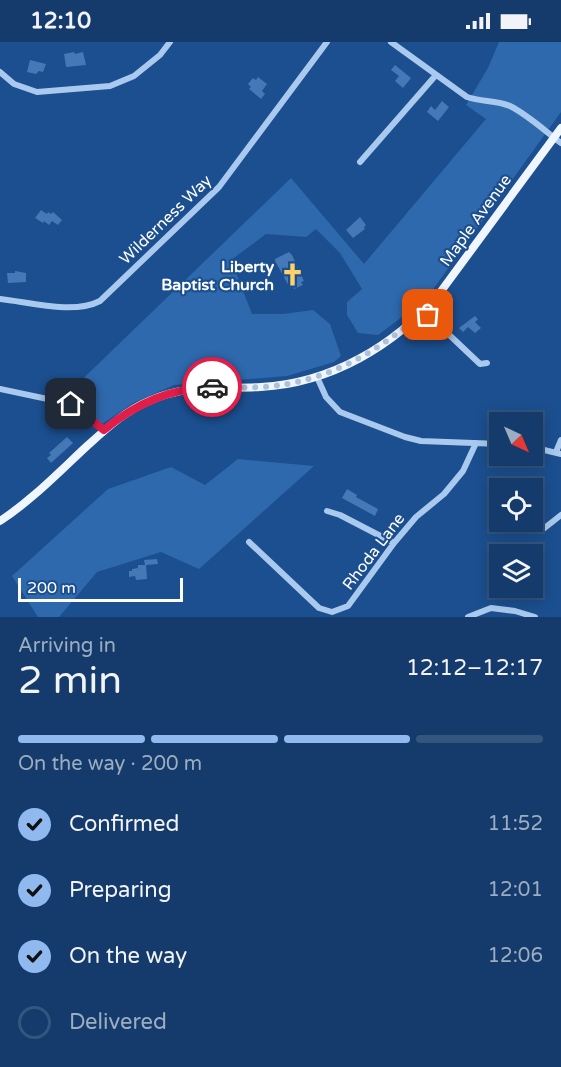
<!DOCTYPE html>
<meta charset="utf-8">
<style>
:root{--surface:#143b6b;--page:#1d4271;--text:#f1f3f6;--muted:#9dadc1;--line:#33557e;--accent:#90b9f0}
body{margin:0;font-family:"Varela Round",sans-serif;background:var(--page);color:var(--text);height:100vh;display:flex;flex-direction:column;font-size:22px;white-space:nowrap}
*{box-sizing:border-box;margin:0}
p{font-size:20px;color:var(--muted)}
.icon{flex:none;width:33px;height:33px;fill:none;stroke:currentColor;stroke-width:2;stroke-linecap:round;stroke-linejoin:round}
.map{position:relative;height:575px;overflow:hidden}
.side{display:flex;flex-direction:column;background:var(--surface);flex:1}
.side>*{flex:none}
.needle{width:39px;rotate:136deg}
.controls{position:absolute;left:489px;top:370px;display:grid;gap:12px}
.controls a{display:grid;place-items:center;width:54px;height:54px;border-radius:0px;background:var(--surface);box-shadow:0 3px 15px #0003,0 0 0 2px var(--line);font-size:30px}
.scale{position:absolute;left:18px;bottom:15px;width:165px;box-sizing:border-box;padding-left:6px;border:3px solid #fff;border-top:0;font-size:16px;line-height:21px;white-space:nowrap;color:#fff;-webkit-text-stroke:4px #1b4f8f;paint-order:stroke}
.pin{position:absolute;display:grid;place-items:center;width:51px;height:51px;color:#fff;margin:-26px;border-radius:12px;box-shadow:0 3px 9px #0006}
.courier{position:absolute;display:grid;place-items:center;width:60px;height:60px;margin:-30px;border:4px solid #e11d48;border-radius:50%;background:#fff;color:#222;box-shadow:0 2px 8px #0007}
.headline em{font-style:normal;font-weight:600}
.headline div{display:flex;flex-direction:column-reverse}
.headline{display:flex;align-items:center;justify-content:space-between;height:102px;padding:0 18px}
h1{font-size:39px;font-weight:600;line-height:45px}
.bar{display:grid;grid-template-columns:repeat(4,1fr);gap:9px 6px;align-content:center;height:72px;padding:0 18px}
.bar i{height:8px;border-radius:4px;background:var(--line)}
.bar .active{background:var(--accent)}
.bar p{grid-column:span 4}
ol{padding:0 18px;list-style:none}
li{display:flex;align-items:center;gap:18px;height:66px}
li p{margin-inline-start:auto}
li .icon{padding:6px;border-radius:50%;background:var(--accent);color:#111;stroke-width:4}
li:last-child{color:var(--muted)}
li i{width:33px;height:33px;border:3px solid var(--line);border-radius:50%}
.status{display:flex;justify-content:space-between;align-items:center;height:42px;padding:0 30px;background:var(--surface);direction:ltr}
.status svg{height:16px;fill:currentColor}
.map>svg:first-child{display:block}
.green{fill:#2e69ad}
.building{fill:#4478b7}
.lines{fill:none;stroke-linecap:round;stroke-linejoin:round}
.minor{stroke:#a9c9ee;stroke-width:6}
.major{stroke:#f0f6ff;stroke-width:8}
.done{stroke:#afc1d8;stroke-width:6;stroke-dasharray:0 10.8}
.route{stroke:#e11d48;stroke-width:8}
.labels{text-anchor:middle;stroke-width:4.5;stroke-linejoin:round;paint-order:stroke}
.street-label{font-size:16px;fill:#fff;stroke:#1b4f8f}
.poi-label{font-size:16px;font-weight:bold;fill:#fff;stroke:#1b4f8f;text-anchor:end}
</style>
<div class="status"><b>12:10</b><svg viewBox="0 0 49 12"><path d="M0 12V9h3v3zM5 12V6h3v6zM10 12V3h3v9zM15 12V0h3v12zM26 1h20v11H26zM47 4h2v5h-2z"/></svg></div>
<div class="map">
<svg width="561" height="575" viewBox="0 0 561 575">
<rect width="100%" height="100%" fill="#1b4f8f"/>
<!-- green -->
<path class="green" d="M499,0H561V70L426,257L378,293L358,291L347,273V260L362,247L340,211L316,187L306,195L266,192L231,218L252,272H283L313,268L330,282L341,314L334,320L287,334L174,343L133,361L102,382L66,353L291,136L364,222L486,77L466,63L488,26Z
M238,417L314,424L199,527L161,510L97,530L59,575H38L12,534L108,447L171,425L205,443Z"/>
<!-- building -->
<path class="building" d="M74,10L75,12L83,10L86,23L66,25L64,12Z
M30,18L46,22L43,30L39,29L36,32L27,30Z
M395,23L411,36L403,46L395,39L399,34L391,28Z
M258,35L267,42L262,49L265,52L261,57L249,47L251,45L248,42L253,36L256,38Z
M442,59L449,65L438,79L427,70L431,64L435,68Z
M41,168L47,172L48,170L51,172L53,170L62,178L58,183L52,179L49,183L44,179L43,181L35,176Z
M360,175L366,183L364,185L365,187L353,196L346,188Z
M289,210L292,213L304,239L301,240L303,243L294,247L292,244L290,246L275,219V217Z
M15,229L26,231V240L8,241L7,231H15Z
M475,274L478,277L475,280L481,286L475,291L468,285L463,290L459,286Z
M67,395L73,401L51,421L47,416L51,413L49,411Z
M347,447L357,453L356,455L378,467L375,474L342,456Z
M157,517L158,522L146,523L147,537L136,538L135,534L129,535V529H132V527L138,526V523H145L144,518Z"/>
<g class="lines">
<!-- minor -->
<path class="minor" d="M391,0L467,55C482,60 496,58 510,64C528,73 545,89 561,101
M0,30L14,42L37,50L110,44L134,34L160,13L170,0
M360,120L436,33
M0,257C29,260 73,273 100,259L219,145L327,0
M424,269L480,322L487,321
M317,335L326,355L340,370L405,395L421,399L500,402
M0,347L71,362L104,388
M532,405L561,412
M556,410L561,398
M327,469L340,473L394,501
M542,488L561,473
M249,500L319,566L332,570L348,564L394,501L416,475L444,452L463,429L476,401
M468,575L491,566L515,569L535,575"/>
<!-- major -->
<path class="major" d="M0,479C32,458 59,430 87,404C106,387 125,369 149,359C186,342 222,347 261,345C331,341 394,304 439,252L561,86"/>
</g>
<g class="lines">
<!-- done -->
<path class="done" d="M212,345C229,345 246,346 263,345C328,340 376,311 424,270L428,273"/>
<!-- route -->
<path class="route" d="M71,362L104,388C135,362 171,346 212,345"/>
</g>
<!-- icons -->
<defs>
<symbol id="church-bare" viewBox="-9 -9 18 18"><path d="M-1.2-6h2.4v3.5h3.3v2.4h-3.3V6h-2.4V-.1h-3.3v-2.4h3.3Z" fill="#ffd166" stroke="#1b4f8f" stroke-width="2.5" paint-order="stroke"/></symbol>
</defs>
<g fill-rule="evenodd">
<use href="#church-bare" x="276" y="216" width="33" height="33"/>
</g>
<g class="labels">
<!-- street labels -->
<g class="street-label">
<text transform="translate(165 177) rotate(-44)" y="6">Wilderness Way</text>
<text transform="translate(475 178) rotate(-54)" y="6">Maple Avenue</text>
<text transform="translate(373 509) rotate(-53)" y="6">Rhoda Lane</text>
</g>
<!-- poi labels -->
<g class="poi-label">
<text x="274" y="230">Liberty<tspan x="274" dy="18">Baptist Church</tspan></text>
</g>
</g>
</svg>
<div class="controls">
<a><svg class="needle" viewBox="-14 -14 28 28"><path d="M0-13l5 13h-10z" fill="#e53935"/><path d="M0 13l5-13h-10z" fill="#9dadc1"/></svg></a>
<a><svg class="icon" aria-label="locate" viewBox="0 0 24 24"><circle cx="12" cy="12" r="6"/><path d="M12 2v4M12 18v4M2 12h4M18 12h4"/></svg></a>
<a><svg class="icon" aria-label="layers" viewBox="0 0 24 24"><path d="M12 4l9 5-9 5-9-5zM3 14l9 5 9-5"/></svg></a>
</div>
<div class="scale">200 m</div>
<div class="pin" style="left:428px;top:273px;background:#ea580c"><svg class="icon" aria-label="bag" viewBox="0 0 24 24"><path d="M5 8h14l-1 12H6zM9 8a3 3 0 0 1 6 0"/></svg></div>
<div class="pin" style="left:71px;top:362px;background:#1f2937"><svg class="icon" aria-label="home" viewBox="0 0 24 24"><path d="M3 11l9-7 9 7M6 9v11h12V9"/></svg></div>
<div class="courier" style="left:212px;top:345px"><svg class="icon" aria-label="car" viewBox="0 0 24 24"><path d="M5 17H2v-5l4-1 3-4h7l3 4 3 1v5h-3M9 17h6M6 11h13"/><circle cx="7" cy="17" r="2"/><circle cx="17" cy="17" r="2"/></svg></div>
</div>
<section class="side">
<div class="headline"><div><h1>2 min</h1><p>Arriving in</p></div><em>12:12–12:17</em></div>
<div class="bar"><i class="active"></i><i class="active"></i><i class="active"></i><i></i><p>On the way · 200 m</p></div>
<ol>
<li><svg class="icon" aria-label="check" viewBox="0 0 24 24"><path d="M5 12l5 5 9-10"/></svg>Confirmed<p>11:52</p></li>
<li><svg class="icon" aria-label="check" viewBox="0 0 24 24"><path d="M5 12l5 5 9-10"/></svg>Preparing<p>12:01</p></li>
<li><svg class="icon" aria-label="check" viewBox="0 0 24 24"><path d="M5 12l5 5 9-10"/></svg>On the way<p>12:06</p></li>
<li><i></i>Delivered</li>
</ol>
</section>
